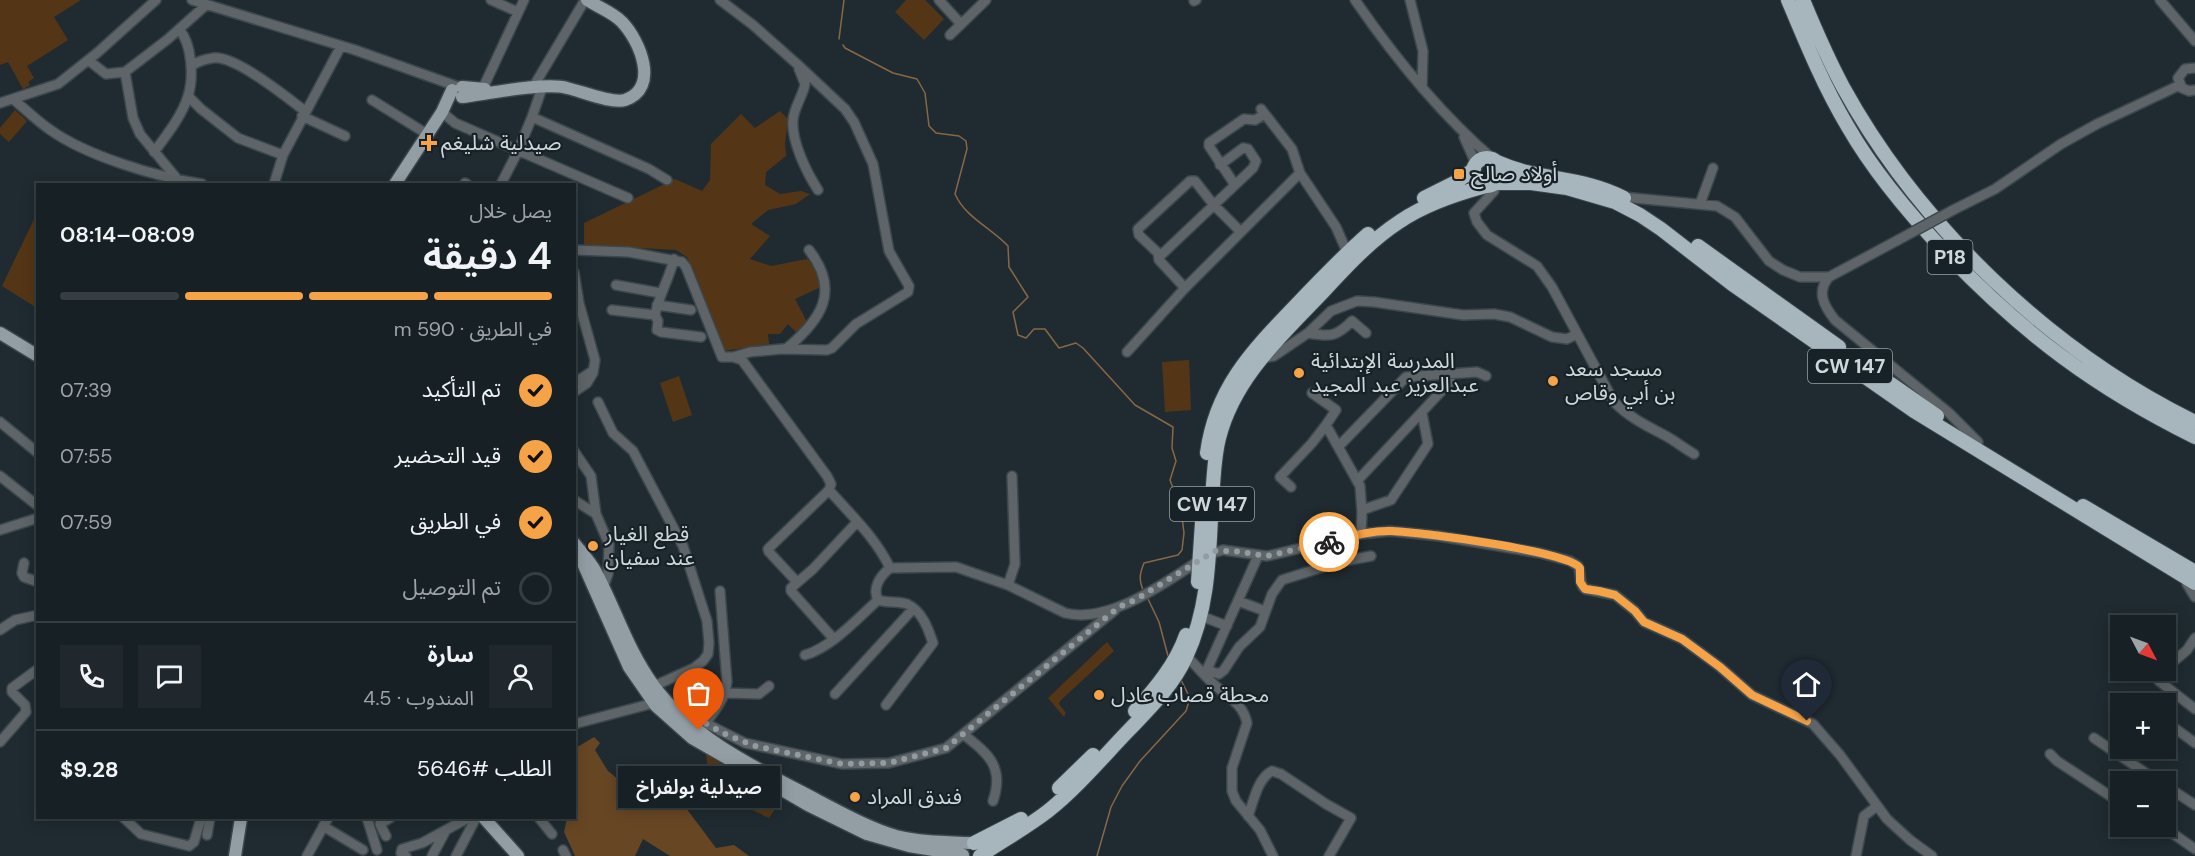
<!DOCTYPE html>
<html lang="ar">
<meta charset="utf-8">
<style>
:root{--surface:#172025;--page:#20282d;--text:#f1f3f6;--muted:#9ea3a7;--line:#363e42;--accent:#f6a247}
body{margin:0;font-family:"DM Sans","Noto Sans Arabic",sans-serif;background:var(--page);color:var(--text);direction:rtl;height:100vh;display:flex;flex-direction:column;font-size:22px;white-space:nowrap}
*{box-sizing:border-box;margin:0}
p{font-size:20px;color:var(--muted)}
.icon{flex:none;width:33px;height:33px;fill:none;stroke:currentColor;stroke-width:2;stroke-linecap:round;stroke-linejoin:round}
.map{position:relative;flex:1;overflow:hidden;direction:ltr}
.panel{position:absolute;left:36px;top:183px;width:540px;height:636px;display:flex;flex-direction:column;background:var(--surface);border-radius:0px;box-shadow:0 3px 15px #0003,0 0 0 2px var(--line);direction:rtl}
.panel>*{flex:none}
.needle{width:39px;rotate:131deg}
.buttons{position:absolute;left:2110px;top:615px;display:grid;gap:12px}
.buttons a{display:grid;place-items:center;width:66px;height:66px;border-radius:0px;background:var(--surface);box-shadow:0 3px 15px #0003,0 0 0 2px var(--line);font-size:30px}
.pin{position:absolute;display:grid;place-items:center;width:51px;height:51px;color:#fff;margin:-62px -26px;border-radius:50% 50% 50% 0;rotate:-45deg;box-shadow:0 0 6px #0007}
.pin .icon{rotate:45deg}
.courier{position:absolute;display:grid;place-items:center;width:60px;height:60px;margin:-30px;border:4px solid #f6a247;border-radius:50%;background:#fff;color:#222;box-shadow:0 2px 8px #0007}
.bubble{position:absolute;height:42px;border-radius:0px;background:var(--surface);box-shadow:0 3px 15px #0003,0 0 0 2px var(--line);font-size:20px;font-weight:600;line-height:42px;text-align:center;direction:rtl}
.summary em{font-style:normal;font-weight:600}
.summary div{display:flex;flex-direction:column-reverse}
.summary{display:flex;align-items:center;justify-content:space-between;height:102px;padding:0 24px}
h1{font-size:39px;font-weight:600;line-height:45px}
.bar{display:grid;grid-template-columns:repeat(4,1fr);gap:9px 6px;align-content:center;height:72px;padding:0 24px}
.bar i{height:8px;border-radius:4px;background:var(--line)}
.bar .current{background:var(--accent)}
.bar p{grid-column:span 4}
.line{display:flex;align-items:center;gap:15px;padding:0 24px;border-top:2px solid var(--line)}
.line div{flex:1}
.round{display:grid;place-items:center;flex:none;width:63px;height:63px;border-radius:0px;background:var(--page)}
ol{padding:0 24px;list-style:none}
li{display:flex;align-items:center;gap:18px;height:66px}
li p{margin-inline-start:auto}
li .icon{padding:6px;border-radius:50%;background:var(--accent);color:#111;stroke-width:4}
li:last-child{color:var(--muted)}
li i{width:33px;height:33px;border:3px solid var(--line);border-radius:50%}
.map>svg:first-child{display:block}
.green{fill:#543616}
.forest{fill:#674624}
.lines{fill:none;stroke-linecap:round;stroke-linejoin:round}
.stream{stroke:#8a6744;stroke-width:1.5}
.minor-casing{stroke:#3b474c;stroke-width:12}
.major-casing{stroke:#3b474c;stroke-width:15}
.highway-casing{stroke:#3b474c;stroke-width:16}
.minor{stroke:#5e6467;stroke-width:9}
.major{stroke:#929ea4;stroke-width:12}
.highway{stroke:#a7b6bd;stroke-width:14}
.minor-bridge-casing{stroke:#3b474c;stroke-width:12;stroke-linecap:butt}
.minor-bridge{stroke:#5e6467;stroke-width:9}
.done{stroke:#929ba0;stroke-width:6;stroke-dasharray:0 10.8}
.route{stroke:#f6a247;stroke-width:8}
.poi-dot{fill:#f6a247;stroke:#162227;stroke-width:2}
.labels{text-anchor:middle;stroke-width:4.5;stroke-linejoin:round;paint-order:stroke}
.shield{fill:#162227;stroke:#98a1a5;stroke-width:1.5}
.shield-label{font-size:20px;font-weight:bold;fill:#d0d7db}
.poi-label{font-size:21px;fill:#d0d7db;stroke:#162227;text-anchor:start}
</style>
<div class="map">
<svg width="2195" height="856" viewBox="0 0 2195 856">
<rect width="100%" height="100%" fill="#1f2b31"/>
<!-- green -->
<path class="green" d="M0,0H81L54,17L68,40L27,66L34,78L28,82L30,85L23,89L8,62L0,65Z
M906,0H925L944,19L924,40L895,12Z
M15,110L27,121L9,142L0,134V128Z
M780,111L788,119L785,143L786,156L766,172L765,185L780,194L801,191L810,194L796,204L768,210L751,224L770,236L750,259L771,266L807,259L817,269L821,287L795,299L807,322L797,333L788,324L780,334H768L769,344L724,351L687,257L676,250L584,245V223L675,179L702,191L710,180L711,144L741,114L755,128Z
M37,213H38L37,308L2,286Z
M1189,360L1191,410L1165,412L1162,362Z
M679,376L692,415L673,422L660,383Z
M1107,642L1114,651L1060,701L1059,704L1066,713L1064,717L1048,698Z
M706,754L780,801L769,818L748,808L737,793L708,771Z"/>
<!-- forest -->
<path class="forest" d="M594,737L600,743L595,750L608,771L651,806L686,808L716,848L734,845L749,856H670L643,839L635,856H575L564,832L567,818H574V782L577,771L575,770V746H579Z"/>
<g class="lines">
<!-- stream -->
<path class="stream" d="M839,39L844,0
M843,45L845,48L893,73L917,79L925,93L929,126L936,133L959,136L966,141L967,149L955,194C965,217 991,228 1008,246L1009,267L1028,297L1013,312L1018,335L1026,338L1034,329H1045L1059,348L1076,343L1083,348L1135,405L1173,427L1172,448L1176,461L1170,480L1181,509L1184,533L1182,550L1178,555L1144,563C1139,575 1139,581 1144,592
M1148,599L1159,622L1168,656
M1097,856L1111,807L1122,786L1140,761L1186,711L1190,698L1181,680"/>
<defs>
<path id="minor" d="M192,0L355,50L456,86
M491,0L518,12
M720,0L753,25L797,64L845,109L854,122L873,164L889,251L909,286L908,292L856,324L832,348L827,350L782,349L750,352L733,357
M939,0L961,24
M1355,0C1395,58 1439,113 1493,159
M1410,0L1423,51L1422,88
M2160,0L2195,41
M1194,1L1196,0
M950,35L986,0
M88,60L106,74L125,72L168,39L206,5
M191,66C197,62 205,59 213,58C235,55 286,97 305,111
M2195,68L2185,69L2178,78L2182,88L2189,91L2195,90
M799,69L805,84C803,96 794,107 793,120C791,141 807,173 818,190
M125,72L133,118L140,134L178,180
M483,88L524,0
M532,89L585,0
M188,96L201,109L238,138L283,155
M13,99C25,109 36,120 49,129C86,156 157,177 202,184
M372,100L427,134
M0,103L58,84L97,53L156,0
M1261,109L1292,149L1300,173L1336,227L1347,252
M442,112L455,123L628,198
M302,116L345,136
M532,117L542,88
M1464,137L1476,164
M154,152C166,136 182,116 188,96C194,77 192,44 179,29
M465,183L467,184
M274,184L283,155L341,46
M501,184L518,151L532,117L649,169L667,180
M1495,184L1494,191L1474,213L1477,222L1487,235L1537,266L1552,287L1614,402C1630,418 1647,426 1666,436C1675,441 1684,448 1694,454
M1235,185L1209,146V143L1244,119L1255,120L1265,114
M1623,197L1717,206L1735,217L1769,261L1783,270L1800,277H1829L1898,240
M1700,204L1713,168
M1955,209L1995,189L2061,144L2097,124L2180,85
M574,250L629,252L682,262L686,267L722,357H733L742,360L827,476L831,484L829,490C851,515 876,538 890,568C880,576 872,588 878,600C887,603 898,601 907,604C922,611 928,628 933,643L886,705
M1159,257L1253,168L1256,161L1248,149L1243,148L1220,165
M674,259C669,279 659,295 655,315L658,321L657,330L661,332L701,337
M574,272L579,303L595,360L593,373L587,383L574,392
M1829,277C1816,292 1824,306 1835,320L1949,413L1978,442
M616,285L660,293
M1185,288L1159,260L1158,253L1139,235L1138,229L1190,181H1195L1213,204L1241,232
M657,305L691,310
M612,310L655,315
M1308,333C1330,337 1336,337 1352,321L1366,333
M786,349C821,320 841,291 809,250
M1127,352L1185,288L1300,173
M1262,358L1274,356L1308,333L1331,311L1357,301L1374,302L1463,315L1494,314L1510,317L1552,337L1567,339L1577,334
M574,383L591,372
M1312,393L1336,410L1326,425L1360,486L1362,513L1361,534
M598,402L613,433L633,451L683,546L707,621L709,643L708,654L703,661L694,668L654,686
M0,422L38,453
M1339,446L1406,377L1477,372L1486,376
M574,451L591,476L596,514L609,544L608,574L603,588L600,590
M0,476L38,506
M1357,481L1450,382L1451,373
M1291,487L1280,477L1312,443L1326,425
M574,500L596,514
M1362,510L1391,500L1428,444L1422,413
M0,530L38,518
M24,563L22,573L24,577L38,582
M890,568L956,567L1008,585L1065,613C1111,625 1172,578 1209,554L1223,550L1267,556L1361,534L1390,531L1439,536L1540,553L1570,561L1578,566C1582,574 1578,583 1585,589L1615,595L1635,611L1644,622L1682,639L1720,667L1752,695L1813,724L1840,755L1887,819L1910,840L1932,856
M2188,579L2187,584L2195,597
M797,582L769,552L768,549L829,490
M1008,585L1015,564L1012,476
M1238,601L1265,611
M1201,616L1227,626
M0,630L15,620L38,615
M833,638L791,591V588L813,569L857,522
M805,655C832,647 857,619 878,600
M1186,656C1197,666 1206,678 1217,687C1230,699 1243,704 1247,723L1232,768V791L1236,801L1260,830L1273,856
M2166,668L2187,650L2195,638
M1207,670L1219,674L1224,670L1239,647L1260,627L1272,594L1282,580L1339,562L1371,556
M2163,670L2159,674V681L2195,709
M1205,674L1258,556
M725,693L759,694L769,686
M835,694L913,609
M705,723L745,743L842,764L889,763L946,748L1115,610
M574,724L654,703
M703,726C714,712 724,701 727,682L720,591
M2176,729L2195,743
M963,734C987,753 1005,766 993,801
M2094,738L2159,782
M0,742L26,712L25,705L12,692V688L38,669
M2050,754L2057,761L2121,803
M2166,786L2195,805
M1248,816C1254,801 1257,779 1272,771L1281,774L1326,804L1351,818L1329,856
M124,818L141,834L189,846L194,842L201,818
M367,818L377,850
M539,818L552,834
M323,826L363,850
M2162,826L2195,849
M207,835L210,818
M386,836L380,824L390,818
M563,850L566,856
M307,856L328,818
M406,856L401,853L402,849L422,843L468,818
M432,856L445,832
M456,856L476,818
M1856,856L1864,816L1877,806"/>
<path id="major" d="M462,87L485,89
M462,97C486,94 545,82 567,88C581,91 612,104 625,100C660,88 640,41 622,22C614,13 598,7 587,0
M395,184L442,112L452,90
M0,333L38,356
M574,543C582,553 590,561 596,572C616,610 628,651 654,686C693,739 760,770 817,800C842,813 869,828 896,836C920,842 944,842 969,843
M582,561L629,667L656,706L692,738L808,805L867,834L909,846L963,855
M484,818L518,856
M235,856L241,818"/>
<path id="highway" d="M1788,0C1806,43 1824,87 1848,127C1875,174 1911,216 1948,255C2025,335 2096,388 2195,437
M1803,0C1815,29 1828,59 1843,87C1920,227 2052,352 2195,422
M1473 172a14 14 0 1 1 28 0a14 14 0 1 1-28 0Z
M1497,162C1539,181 1582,176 1624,198
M1496,183H1531L1567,188L1615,202L1640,215L1661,229L1732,284L1914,411L2195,583
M1424,198L1458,181L1474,169
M1698,246L1839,347
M1891,384L1937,416
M1207,453C1216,386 1254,349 1299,302C1321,279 1344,255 1368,234
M2083,506L2195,572
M1198,582L1203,508
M1135,711C1155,689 1176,664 1186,635
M1059,788L1093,755
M974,843L1021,819
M980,856C1002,841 1026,828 1048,811C1077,788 1102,758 1128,731C1150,708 1173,686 1186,657C1210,606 1209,551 1212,497C1214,477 1214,457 1219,438C1234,378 1281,336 1323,292C1346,267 1370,241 1399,222C1425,204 1456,194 1486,186"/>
</defs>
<!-- minor casing -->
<use href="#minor" class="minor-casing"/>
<!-- major casing -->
<use href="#major" class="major-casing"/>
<!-- highway casing -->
<use href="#highway" class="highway-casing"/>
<!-- minor -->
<use href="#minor" class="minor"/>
<!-- major -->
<use href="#major" class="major"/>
<!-- highway -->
<use href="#highway" class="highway"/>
<defs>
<path id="minor-bridge" d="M1898,240L1955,209"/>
</defs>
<!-- minor-bridge casing -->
<use href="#minor-bridge" class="minor-bridge-casing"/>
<!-- minor-bridge -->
<use href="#minor-bridge" class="minor-bridge"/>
</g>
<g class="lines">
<!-- done -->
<path class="done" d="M699,730L705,723L727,735L755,746L842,764L889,763L946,748L1119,607L1135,600L1215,551H1234L1267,556L1329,542"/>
<!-- route -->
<path class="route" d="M1329,542C1349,537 1371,530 1392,531C1419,532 1568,551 1580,568V582L1585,589L1599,591L1615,595L1635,611L1644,622L1682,639L1720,667L1752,695L1807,721"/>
</g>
<!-- markers -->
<g class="poi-dot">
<path d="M426 134h6v6h6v6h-6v6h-6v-6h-6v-6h6z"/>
<rect x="1453" y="168" width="12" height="12" rx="3"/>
<circle cx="1299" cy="373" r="6"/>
<circle cx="1553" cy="381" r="6"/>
<circle cx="593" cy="546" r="6"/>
<circle cx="1099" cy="695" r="6"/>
<circle cx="855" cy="797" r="6"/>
</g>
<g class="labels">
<!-- shield labels -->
<g class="shield">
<rect x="1927.5" y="240" width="45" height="34" rx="4.5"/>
<rect x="1808" y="349" width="84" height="34" rx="4.5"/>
<rect x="1170" y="487" width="84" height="34" rx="4.5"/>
</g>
<g class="shield-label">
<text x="1950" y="264">P18</text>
<text x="1850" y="373">CW 147</text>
<text x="1212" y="511">CW 147</text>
</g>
<!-- poi labels -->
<g class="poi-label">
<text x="441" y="150">صيدلية شليغم</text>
<text x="1471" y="181">أولاد صالح</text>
<text x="1311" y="368">المدرسة الإبتدائية<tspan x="1311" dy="24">عبدالعزيز عبد المجيد</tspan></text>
<text x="1565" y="376">مسجد سعد<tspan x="1565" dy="24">بن أبي وقاص</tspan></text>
<text x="605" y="541">قطع الغيار<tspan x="605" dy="24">عند سفيان</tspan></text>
<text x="1111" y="702">محطة قصاب عادل</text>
<text x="867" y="804">فندق المراد</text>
</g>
</g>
</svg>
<div class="buttons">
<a><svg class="needle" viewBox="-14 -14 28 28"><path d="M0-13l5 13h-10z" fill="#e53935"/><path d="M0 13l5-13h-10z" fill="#9ea3a7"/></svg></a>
<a>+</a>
<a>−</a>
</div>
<div class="pin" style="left:699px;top:730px;background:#ea580c"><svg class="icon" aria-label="bag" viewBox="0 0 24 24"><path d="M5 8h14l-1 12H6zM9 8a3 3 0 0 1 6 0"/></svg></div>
<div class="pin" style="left:1807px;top:721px;background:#1f2937"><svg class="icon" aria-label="home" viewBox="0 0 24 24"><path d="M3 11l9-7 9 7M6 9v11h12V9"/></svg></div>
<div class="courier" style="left:1329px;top:542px"><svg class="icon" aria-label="bike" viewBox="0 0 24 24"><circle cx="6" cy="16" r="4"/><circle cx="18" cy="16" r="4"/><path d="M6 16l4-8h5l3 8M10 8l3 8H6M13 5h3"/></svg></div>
<div class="bubble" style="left:618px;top:766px;width:162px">صيدلية بولفراخ</div>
<section class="panel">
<div class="summary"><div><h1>4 دقيقة</h1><p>يصل خلال</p></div><em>08:09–08:14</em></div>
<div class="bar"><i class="current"></i><i class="current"></i><i class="current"></i><i></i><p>في الطريق · 590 m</p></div>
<ol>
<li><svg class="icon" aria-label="check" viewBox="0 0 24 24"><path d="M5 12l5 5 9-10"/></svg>تم التأكيد<p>07:39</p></li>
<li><svg class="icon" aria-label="check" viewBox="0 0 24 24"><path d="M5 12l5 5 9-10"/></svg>قيد التحضير<p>07:55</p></li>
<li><svg class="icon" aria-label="check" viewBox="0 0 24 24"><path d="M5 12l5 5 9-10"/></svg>في الطريق<p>07:59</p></li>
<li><i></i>تم التوصيل</li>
</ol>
<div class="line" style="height:108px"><a class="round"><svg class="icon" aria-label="person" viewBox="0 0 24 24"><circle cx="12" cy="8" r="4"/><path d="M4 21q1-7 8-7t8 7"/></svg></a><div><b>سارة</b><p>المندوب · 4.5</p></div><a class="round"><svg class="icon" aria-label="chat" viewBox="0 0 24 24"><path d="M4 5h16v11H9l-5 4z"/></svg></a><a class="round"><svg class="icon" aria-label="phone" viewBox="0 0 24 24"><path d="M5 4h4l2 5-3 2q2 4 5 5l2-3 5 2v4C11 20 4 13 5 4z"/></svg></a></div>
<div class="line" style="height:78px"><div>الطلب #5646</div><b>$9.28</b></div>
</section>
</div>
